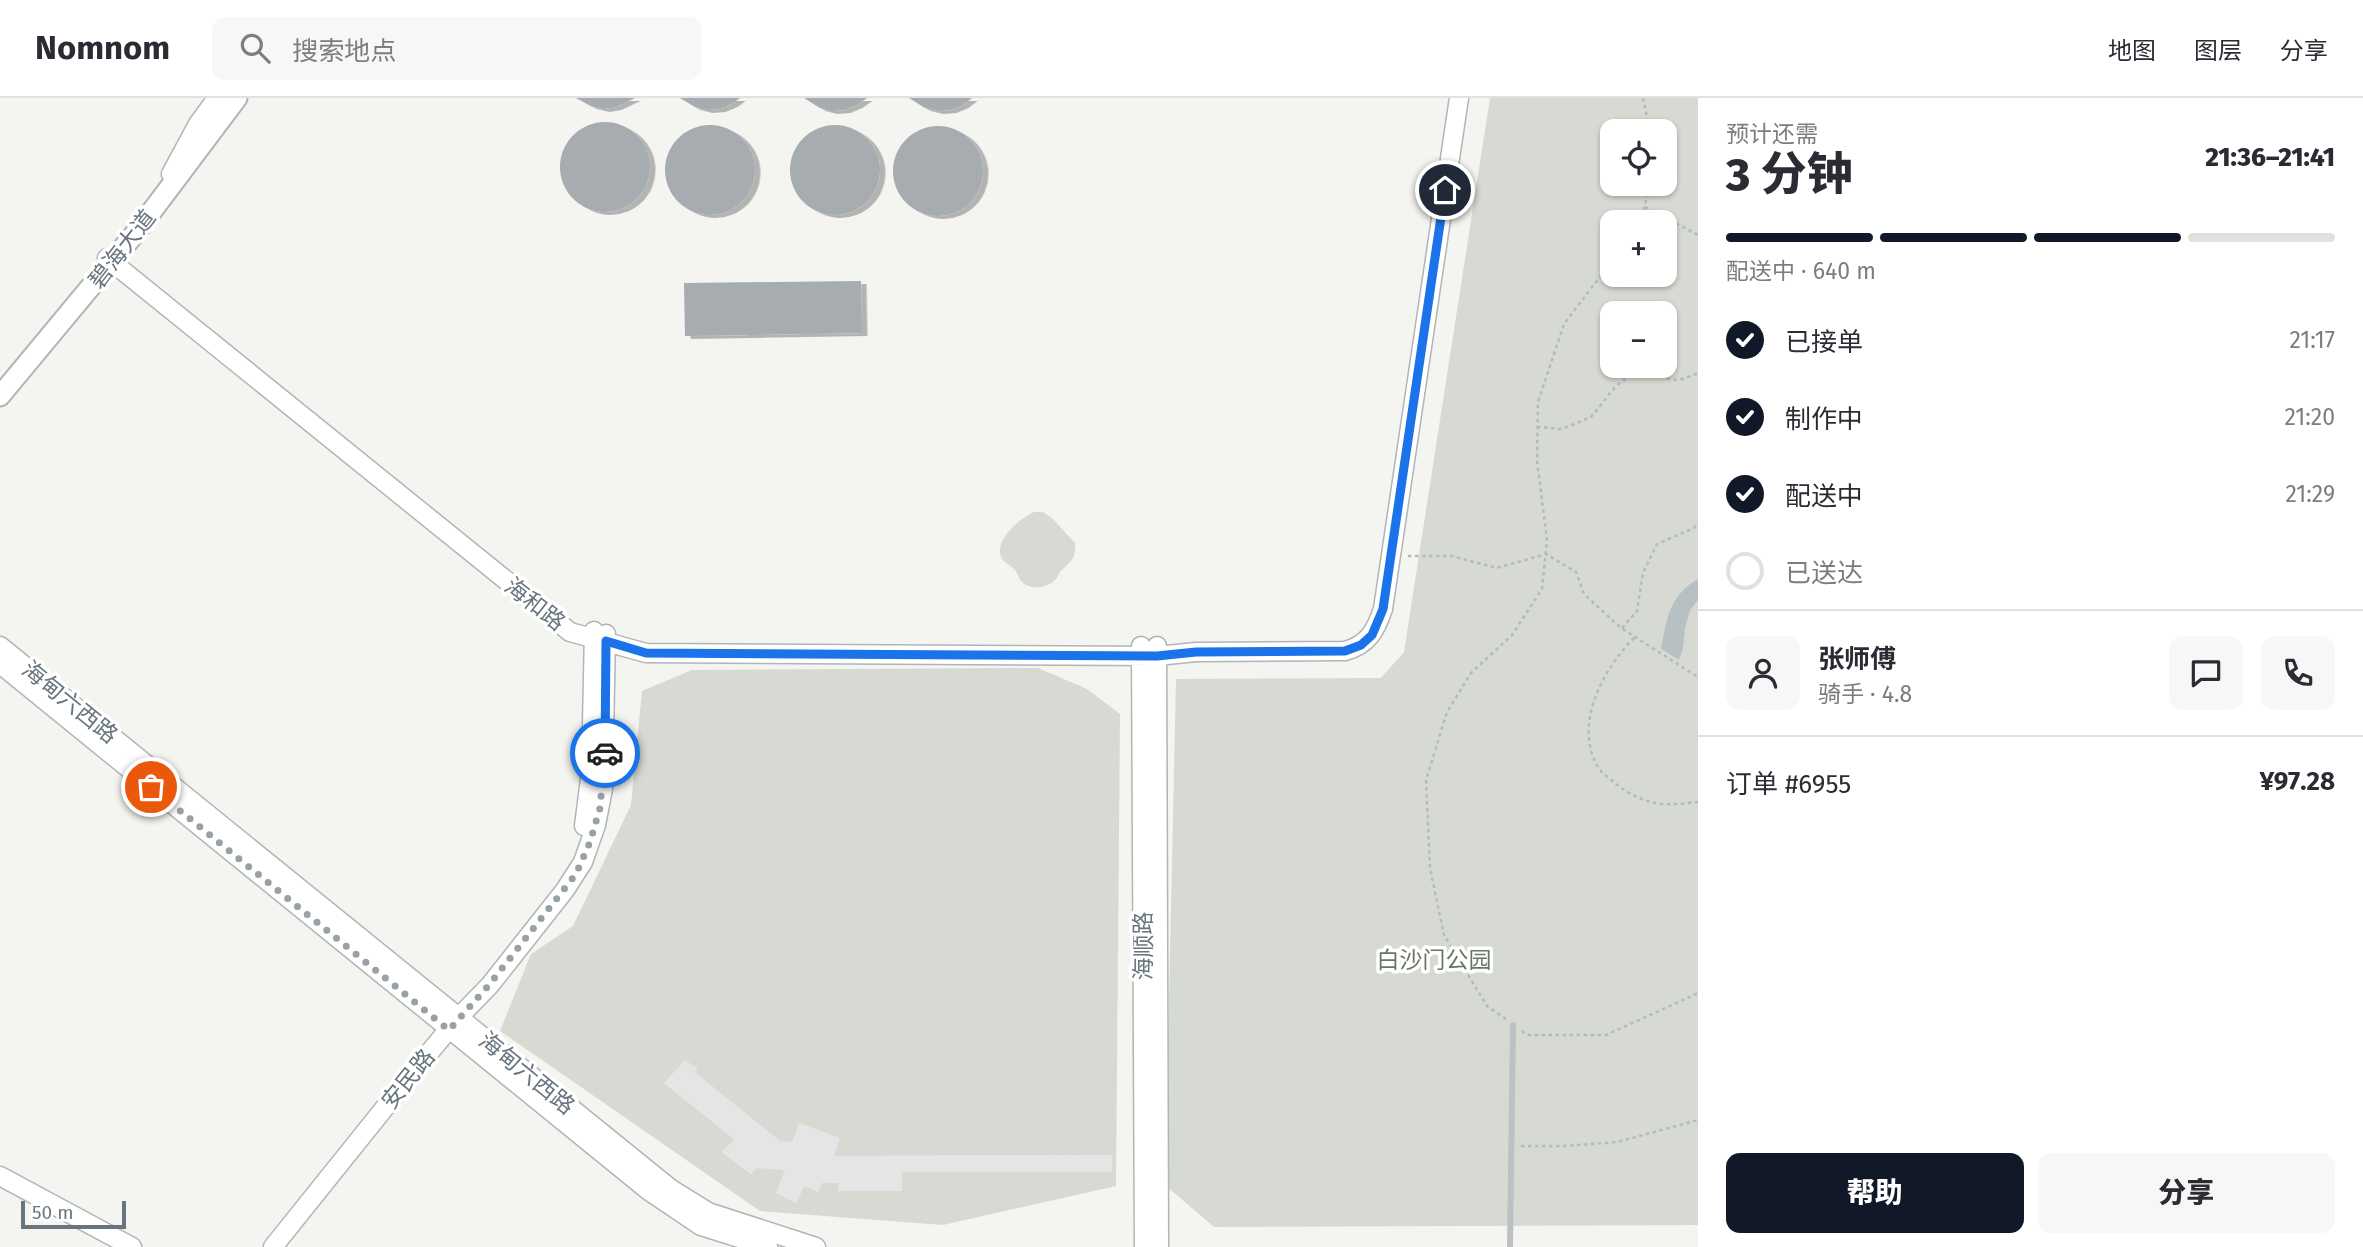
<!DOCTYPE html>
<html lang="zh">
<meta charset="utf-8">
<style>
:root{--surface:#fff;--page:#f7f7f7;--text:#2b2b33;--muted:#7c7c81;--line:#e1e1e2;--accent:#111827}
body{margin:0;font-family:"Fira Sans","Noto Sans SC",sans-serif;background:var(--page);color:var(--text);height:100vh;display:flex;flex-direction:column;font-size:26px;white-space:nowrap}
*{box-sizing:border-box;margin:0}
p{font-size:23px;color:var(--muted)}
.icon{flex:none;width:38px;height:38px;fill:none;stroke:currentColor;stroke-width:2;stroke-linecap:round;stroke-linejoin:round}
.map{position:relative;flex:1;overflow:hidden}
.details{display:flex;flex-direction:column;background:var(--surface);width:665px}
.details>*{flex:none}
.fabs{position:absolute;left:1600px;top:21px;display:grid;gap:14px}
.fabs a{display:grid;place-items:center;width:77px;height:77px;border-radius:14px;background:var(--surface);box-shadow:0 2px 5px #0004;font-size:35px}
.scale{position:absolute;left:21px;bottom:18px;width:105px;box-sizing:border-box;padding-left:7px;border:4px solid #67757e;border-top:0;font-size:19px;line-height:24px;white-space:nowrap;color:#67757e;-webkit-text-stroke:5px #fff;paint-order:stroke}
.pin{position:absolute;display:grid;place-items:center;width:60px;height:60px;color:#fff;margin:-30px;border:4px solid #fff;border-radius:50%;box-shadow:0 2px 7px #0007}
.courier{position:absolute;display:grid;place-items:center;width:70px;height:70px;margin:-35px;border:5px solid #1a73e8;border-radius:50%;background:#fff;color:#222;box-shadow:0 2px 9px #0007}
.headline em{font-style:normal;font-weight:800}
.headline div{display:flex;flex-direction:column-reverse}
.headline{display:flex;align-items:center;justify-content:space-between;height:119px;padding:0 28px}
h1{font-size:46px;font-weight:800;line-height:52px}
.bar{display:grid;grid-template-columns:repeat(4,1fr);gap:10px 7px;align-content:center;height:84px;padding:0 28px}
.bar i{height:9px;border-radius:5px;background:var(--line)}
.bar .selected{background:var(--accent)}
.bar p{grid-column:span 4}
.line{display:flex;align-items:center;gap:18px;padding:0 28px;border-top:2px solid var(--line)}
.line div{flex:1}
.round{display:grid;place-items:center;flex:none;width:74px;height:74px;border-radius:14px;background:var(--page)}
ol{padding:0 28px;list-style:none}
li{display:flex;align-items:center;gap:21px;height:77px}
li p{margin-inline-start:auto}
li .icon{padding:7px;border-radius:50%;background:var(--accent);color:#fff;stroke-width:4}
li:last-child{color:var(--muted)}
li i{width:38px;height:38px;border:4px solid var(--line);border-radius:50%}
.action{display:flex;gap:14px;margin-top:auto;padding:14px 28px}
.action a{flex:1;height:80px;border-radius:14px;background:var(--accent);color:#fff;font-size:28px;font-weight:800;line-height:80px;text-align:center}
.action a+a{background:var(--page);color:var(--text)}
header{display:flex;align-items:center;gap:42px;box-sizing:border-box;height:98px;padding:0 35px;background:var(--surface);border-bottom:2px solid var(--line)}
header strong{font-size:33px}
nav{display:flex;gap:38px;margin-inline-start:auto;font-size:24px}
.search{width:490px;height:63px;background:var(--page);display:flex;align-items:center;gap:18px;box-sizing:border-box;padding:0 24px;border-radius:14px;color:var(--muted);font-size:26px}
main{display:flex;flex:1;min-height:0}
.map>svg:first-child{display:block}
.built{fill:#e4e5e4}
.green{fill:#d6dad2;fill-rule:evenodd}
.water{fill:#b7c1c4}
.building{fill:#a6acb0;filter:url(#shadow)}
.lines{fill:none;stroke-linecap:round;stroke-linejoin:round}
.secondary-casing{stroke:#b0b5b8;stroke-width:21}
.primary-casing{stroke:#b1b5b8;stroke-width:23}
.path{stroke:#b7babc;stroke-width:2.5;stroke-dasharray:3.5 3.5;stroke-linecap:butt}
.lane{stroke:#bec1c4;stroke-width:6}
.secondary{stroke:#fff;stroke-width:18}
.primary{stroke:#fff;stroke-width:19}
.done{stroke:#98a1a6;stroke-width:7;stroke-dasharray:0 12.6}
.route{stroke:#1a73e8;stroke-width:9}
.labels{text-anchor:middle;stroke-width:7;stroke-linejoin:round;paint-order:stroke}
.street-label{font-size:23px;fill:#67757e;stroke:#fff}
.park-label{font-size:23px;fill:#697665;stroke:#fff}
</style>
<header>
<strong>Nomnom</strong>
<div class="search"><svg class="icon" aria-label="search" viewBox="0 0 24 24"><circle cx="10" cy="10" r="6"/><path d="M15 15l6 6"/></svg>搜索地点</div>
<nav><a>地图</a><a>图层</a><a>分享</a></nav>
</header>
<main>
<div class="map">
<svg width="1698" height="1149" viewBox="0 0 1698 1149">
<defs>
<filter id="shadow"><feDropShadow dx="5.5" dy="3" stdDeviation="0" flood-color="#0004"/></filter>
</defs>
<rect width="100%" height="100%" fill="#f4f4f1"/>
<!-- built -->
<path class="built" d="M685,961L699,971L696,974L799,1025L841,1040L834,1058L1113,1057L1112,1074H903V1093L818,1094L798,1105L776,1095L785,1072L757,1070L752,1076L722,1054L733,1040L664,985Z"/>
<!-- green -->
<path class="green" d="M1490,0H1698V1127L1214,1129L1165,1087L1176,581L1381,580L1404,554ZM1612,33H1664V86H1612ZM1612,124H1664V177H1612ZM1612,215H1664V268H1612Z
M1034,414H1043L1053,421L1075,445C1076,460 1072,463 1062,472C1056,478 1061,474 1056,481C1048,490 1030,493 1021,483C1018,479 1017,473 1013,470C1009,466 1003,464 1001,459C994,441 1021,420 1034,414Z
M1038,570L1087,591L1120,616L1116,1088L943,1127L760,1113L500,933L531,856L573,828L631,707L642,593L692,572ZM685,962L698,971L695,974L780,1043L792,1044L799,1025L840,1040L834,1058L1112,1057V1074H902V1093H838V1085H822L818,1094L804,1088L797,1105L776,1095L785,1072L757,1070L751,1076L722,1054L734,1041L664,985Z"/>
<!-- water -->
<path class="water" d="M1698,481V502L1690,512L1685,530L1683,550L1679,562L1661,551C1667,520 1669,498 1698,481Z"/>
<!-- building -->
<path class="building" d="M576,0H635L616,9L604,11L591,8Z
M680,0H740L732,6L720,11L707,12L695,9Z
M804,0H867L857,7L845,12L832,13L820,10Z
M909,0H972L963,7L951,12L938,13L925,10Z
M560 69a45 45 0 1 1 90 0a45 45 0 1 1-90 0Z
M665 72a45 45 0 1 1 90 0a45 45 0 1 1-90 0Z
M790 72a45 45 0 1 1 90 0a45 45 0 1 1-90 0Z
M893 73a45 45 0 1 1 90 0a45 45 0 1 1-90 0Z
M861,183L862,235L685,238L684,185Z"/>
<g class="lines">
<defs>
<path id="secondary" d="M171,76L198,26L217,0
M107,160L570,534L646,555L1157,558L1196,554L1345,553C1368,547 1376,532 1383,511L1459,0
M0,548L671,1091L708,1114L816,1149
M1141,548L1144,1149
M1157,548L1159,1149
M0,566L649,1093L701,1128L768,1149
M584,728L591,673L594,533
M0,1078L132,1149
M273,1149L419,967L458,920L490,887L565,792L583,764L596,727L603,691L606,536"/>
<path id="primary" d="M0,298L137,133L237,0"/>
</defs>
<!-- secondary casing -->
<use href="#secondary" class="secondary-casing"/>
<!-- primary casing -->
<use href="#primary" class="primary-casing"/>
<!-- path -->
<path class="path" d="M1643,0L1650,33
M1645,109L1698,137
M1636,124L1645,109L1648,86
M1537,329L1562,331L1591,319L1616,288L1632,276L1649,271C1669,284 1676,285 1698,275
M1408,458H1451L1497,470L1546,456L1576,474L1584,496L1621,530L1698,579
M1622,530L1637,513L1643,475L1657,446L1694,430L1698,425
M1634,540C1603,571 1571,629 1600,672C1604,677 1611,681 1616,686C1628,695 1640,702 1655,705C1668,708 1685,705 1698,704
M1506,921L1487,908L1444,837L1430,770L1426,682L1447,614L1471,575L1512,537L1542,491L1547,442L1537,363L1538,304L1564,226L1612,163
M1522,933L1527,937H1606L1698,895
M1521,1048H1564L1617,1044L1698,1022"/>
<!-- lane -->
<path class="lane" d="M1510,1149L1513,927"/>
<!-- secondary -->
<use href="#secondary" class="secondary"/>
<!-- primary -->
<use href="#primary" class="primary"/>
</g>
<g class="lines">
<!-- done -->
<path class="done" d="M151,689L449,932L489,887L576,776L590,744L600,710L605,655"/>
<!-- route -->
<path class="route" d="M605,655L606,543L646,555L1157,558L1196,554L1345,553L1361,547L1372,537L1383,511L1445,92"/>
</g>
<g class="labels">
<!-- street labels -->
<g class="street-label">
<text transform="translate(122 151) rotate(-52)" y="8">碧海大道</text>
<text transform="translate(535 506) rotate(38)" y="8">海和路</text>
<text transform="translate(70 604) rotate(39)" y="8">海甸六西路</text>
<text transform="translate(1143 848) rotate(-90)" y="8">海顺路</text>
<text transform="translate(527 975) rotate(39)" y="8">海甸六西路</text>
<text transform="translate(408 981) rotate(-51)" y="8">安民路</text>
</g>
<!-- park labels -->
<g class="park-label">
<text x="1434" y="870">白沙门公园</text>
</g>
</g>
</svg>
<div class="fabs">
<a><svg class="icon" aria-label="locate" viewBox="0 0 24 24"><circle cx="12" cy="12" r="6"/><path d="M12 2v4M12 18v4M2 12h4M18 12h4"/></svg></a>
<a>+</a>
<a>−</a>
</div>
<div class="scale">50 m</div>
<div class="pin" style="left:151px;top:689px;background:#ea580c"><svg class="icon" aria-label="bag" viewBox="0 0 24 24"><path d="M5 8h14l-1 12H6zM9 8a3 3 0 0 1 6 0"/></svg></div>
<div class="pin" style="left:1445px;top:92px;background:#1f2937"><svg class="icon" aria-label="home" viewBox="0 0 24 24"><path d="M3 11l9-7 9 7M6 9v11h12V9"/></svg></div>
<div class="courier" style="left:605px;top:655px"><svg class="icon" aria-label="car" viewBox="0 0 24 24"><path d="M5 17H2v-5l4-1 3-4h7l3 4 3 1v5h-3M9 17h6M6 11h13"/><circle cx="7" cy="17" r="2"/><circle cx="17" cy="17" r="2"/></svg></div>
</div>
<section class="details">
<div class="headline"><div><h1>3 分钟</h1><p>预计还需</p></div><em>21:36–21:41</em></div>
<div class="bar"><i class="selected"></i><i class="selected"></i><i class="selected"></i><i></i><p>配送中 · 640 m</p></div>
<ol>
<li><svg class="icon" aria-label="check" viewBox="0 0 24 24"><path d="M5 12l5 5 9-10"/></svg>已接单<p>21:17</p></li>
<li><svg class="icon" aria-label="check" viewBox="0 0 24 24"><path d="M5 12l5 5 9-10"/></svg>制作中<p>21:20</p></li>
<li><svg class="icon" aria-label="check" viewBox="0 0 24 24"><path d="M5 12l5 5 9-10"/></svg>配送中<p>21:29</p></li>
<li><i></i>已送达</li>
</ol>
<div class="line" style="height:126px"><a class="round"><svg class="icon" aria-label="person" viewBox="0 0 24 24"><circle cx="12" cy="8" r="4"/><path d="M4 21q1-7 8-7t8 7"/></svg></a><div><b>张师傅</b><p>骑手 · 4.8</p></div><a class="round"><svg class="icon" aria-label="chat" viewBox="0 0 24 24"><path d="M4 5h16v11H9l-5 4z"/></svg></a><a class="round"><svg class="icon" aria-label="phone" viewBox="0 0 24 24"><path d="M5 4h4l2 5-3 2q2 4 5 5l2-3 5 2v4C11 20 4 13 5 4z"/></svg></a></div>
<div class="line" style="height:91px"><div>订单 #6955</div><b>¥97.28</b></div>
<div class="action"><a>帮助</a><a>分享</a></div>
</section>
</main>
